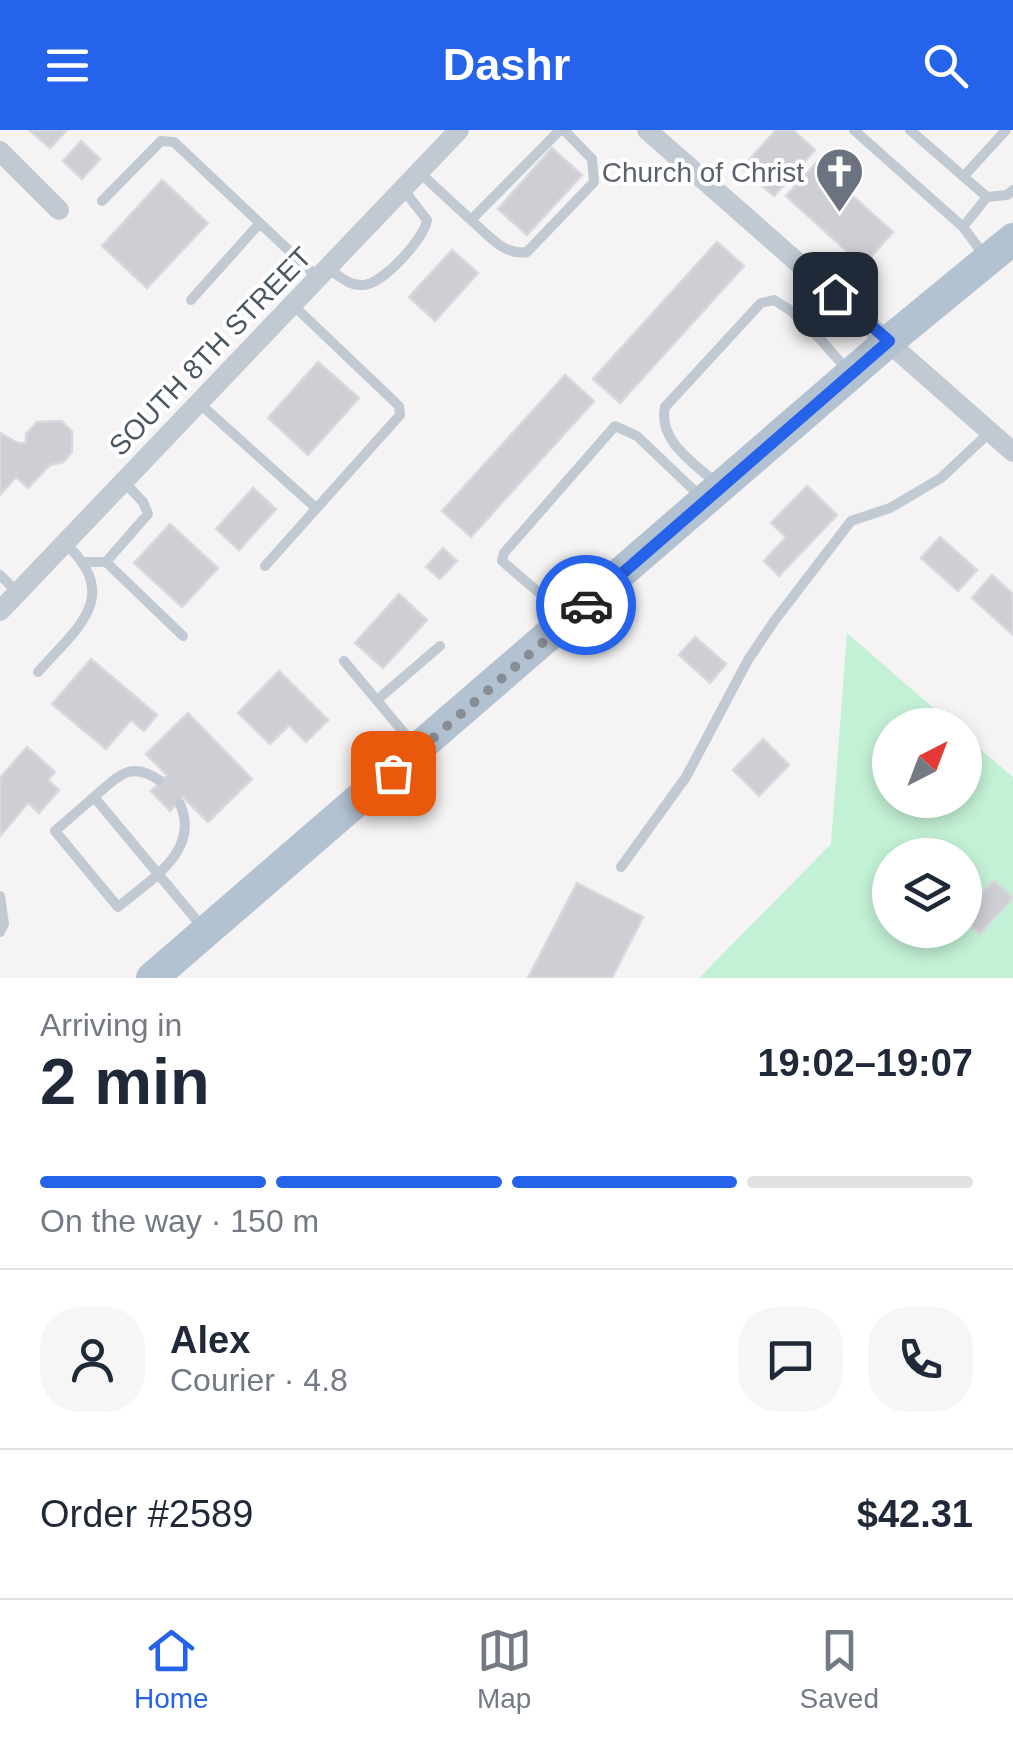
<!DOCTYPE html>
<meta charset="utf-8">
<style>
:root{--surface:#fff;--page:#f6f6f7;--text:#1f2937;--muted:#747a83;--line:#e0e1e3;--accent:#2563eb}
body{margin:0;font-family:Helvetica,sans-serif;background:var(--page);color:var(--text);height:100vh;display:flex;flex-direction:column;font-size:38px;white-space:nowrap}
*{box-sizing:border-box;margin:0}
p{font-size:32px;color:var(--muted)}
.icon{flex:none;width:55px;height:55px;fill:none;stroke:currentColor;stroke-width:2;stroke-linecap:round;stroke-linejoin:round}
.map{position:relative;height:848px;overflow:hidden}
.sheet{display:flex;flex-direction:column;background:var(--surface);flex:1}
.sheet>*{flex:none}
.needle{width:65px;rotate:42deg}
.controls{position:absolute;left:872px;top:578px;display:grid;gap:20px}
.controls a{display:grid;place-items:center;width:110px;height:110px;border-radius:50%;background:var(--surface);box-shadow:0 5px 15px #0003;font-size:50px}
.pin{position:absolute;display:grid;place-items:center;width:85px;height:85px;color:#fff;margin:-42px;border-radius:20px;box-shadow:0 5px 15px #0006}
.courier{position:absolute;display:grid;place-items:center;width:100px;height:100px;margin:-50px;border:8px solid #2563eb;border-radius:50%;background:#fff;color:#222;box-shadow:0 2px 12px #0007}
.head em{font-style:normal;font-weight:600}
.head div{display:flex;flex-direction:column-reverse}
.head{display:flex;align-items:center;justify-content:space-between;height:170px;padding:0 40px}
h1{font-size:65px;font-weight:600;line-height:75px}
.bar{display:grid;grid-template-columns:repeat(4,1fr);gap:15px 10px;align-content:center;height:120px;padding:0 40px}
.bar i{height:12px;border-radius:8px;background:var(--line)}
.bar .current{background:var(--accent)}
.bar p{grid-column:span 4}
.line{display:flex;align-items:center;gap:25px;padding:0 40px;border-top:2px solid var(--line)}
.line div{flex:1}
.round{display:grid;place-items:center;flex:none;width:105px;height:105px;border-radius:40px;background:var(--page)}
header{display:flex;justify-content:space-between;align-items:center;height:130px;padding:0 40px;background:var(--accent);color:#fff;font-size:45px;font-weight:600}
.menu{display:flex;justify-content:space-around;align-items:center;height:140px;border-top:2px solid var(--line);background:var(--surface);font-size:28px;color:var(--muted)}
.menu a{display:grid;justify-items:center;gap:5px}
.menu .current{color:var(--accent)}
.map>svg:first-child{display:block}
.green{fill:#c3f1d5;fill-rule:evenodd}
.building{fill:#cdcfd5;stroke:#d7d9de;stroke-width:2.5}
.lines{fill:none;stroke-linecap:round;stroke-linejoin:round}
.lane{stroke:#c1cad2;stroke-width:10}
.street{stroke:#c1cad2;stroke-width:20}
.primary{stroke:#b3c2d1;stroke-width:32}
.done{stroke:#868d94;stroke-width:10;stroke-dasharray:0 18}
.route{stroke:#2563eb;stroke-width:12}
.labels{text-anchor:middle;stroke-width:8;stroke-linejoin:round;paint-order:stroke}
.worship-label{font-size:28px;fill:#5b616d;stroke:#fff;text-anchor:end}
.street-label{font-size:28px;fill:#4a5661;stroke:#fff}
</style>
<header><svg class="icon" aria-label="menu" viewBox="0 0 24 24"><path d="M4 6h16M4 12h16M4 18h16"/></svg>Dashr<svg class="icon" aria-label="search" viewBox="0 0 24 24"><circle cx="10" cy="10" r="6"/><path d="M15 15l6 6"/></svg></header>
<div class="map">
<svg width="1013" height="848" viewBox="0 0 1013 848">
<rect width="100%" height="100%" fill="#f5f3f3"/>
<!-- green -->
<path class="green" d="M847,503L953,595H890V670H965V606L1013,647V848H699L831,714ZM890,725H965V800H890Z"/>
<!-- building -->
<path class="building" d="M29,0H67L50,18Z
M776,0H793L815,20L774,66L742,38Z
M81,11L100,29L82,49L63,31Z
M552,18L582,45L527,105L498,79Z
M816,33L893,102L863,136L786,66Z
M162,50L208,93L147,158L102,116Z
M717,112L744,136L620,273L593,249Z
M452,120L478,143L435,191L409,167Z
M318,232L359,268L308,325L268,288Z
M565,245L594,271L471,407L442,381Z
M61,291L72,301V322L63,332L50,335L28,358L16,347L0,365V303L18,313H26V304L37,292Z
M807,356L837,385L779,446L764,431L786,407L771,393Z
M253,358L276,379L239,420L216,399Z
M170,394L218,438L182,477L134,433Z
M940,407L977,440L958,461L921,428Z
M443,418L457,431L440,449L426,437Z
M992,445L1013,464V505L972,468Z
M399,464L427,490L383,538L355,513Z
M695,507L726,534L710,553L679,525Z
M91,529L157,585L144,601L131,590L106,619L52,574Z
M279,541L328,590L306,612L289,595L270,614L238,583Z
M188,583L252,649L208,692L183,667L170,681L151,661L167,645L146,624Z
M763,609L789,635L759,666L733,640Z
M27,617L55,642L48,650L59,660L39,683L28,673L0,706V648Z
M994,750L1013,768L980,804L965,790V783Z
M577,753L643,787L612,848H528Z"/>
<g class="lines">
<!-- lane -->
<path class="lane" d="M854,0L963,97L984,125
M910,0L987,67L963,97
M419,42L471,90L560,0
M964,46L1006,0
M987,67L1007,65L1013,60
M102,71L161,11L174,12L318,148
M471,90C487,104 504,126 527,122L594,52L592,29L564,0
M328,138C339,146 349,156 363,155C382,155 425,108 427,90L403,59
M191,170L259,94
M199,273L316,378
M715,352C692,332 658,310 665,277L761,173L774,170L790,180L822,211L847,240
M84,432H106L183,506
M106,432L148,384L143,372L124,352
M265,436L400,285L399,276L293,175
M0,445L17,462
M565,485L502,431L504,423L615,296L637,306L701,367
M344,531L415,616
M38,542C77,498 122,467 66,414
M377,570L440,516
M94,667C118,647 129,630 159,650
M180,674C201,721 150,750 118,777L55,701L94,667L204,799
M621,737L686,647L748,530L775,490L851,391L890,378L941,348L990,302
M0,766L4,794L0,802"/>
<!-- street -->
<path class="street" d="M647,0L1013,322
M0,21L59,80
M0,481L459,0"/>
<!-- primary -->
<path class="primary" d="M152,848L889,211L1013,109"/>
</g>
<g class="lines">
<!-- done -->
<path class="done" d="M393,643L586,475"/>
<!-- route -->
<path class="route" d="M586,475L889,211L835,164"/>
</g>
<!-- icons -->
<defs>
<symbol id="church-pin" viewBox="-11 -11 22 30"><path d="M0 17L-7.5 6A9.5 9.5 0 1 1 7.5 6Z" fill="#6b7280" stroke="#fff"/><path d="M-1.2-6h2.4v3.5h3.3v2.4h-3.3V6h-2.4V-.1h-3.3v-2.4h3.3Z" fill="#fff"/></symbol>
</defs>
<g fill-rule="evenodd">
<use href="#church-pin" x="812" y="14" width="55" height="75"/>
</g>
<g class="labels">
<!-- worship labels -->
<g class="worship-label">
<text x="804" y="52">Church of Christ</text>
</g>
<!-- street labels -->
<g class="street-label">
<text transform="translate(210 221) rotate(-46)" y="10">SOUTH 8TH STREET</text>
</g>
</g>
</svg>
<div class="controls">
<a><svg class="needle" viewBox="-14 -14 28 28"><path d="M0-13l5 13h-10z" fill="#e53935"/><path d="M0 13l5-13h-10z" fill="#747a83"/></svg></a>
<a><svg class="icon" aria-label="layers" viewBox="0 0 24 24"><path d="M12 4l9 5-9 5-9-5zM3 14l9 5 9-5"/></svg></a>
</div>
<div class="pin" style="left:393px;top:643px;background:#ea580c"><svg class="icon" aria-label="bag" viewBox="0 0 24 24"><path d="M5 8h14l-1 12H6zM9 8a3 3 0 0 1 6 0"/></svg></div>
<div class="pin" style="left:835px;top:164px;background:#1f2937"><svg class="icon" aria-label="home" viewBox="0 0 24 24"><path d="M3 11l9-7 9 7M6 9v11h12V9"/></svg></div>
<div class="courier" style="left:586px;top:475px"><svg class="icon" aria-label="car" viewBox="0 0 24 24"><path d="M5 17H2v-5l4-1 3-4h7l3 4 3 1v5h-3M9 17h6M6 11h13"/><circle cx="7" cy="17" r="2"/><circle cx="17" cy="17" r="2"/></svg></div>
</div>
<section class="sheet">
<div class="head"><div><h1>2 min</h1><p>Arriving in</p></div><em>19:02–19:07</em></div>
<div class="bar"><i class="current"></i><i class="current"></i><i class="current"></i><i></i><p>On the way · 150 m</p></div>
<div class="line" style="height:180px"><a class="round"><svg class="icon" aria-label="person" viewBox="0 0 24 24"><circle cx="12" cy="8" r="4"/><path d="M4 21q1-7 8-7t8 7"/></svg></a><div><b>Alex</b><p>Courier · 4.8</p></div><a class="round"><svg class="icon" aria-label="chat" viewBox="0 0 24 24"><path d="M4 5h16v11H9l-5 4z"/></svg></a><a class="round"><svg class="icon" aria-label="phone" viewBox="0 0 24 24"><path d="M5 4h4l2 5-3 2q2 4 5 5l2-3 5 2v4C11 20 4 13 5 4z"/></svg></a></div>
<div class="line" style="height:130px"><div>Order #2589</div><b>$42.31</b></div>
</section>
<nav class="menu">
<a class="current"><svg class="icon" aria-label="home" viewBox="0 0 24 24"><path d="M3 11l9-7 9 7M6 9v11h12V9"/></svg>Home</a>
<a><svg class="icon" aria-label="map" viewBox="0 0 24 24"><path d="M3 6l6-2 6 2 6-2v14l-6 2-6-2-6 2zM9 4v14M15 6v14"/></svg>Map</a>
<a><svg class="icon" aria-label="saved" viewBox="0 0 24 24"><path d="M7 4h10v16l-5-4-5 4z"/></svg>Saved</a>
</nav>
